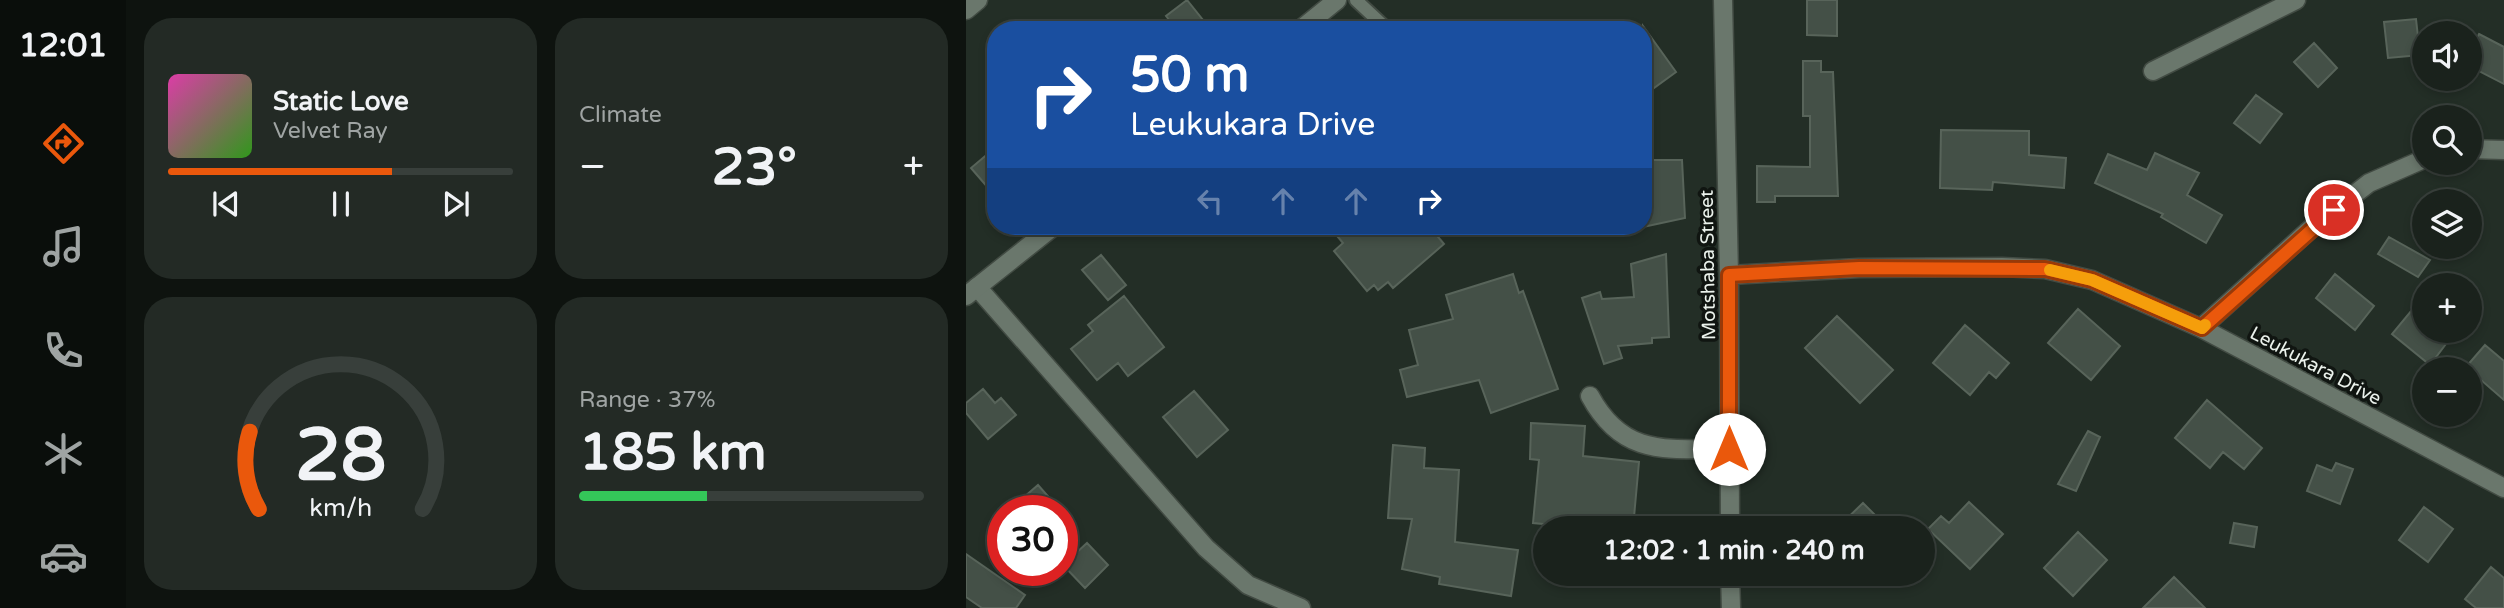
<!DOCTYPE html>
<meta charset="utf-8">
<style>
body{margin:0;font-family:"Varela Round",sans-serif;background:#232a25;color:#f1f3f6;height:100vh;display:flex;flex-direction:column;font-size:26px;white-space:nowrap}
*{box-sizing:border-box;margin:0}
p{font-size:23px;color:#9fa4a3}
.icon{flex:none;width:38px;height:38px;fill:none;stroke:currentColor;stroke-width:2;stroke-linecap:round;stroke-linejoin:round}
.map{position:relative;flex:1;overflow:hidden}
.drawer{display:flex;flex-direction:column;gap:18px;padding:18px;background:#0e130f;width:840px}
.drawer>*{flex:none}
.hud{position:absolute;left:21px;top:21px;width:665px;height:214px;border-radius:28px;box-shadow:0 4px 10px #0003,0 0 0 2px #383f3b;background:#1a4fa0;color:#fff;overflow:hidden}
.buttons{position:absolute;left:1446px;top:21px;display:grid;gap:14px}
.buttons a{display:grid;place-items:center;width:70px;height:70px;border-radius:50%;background:#1a221c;box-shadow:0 4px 10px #0003,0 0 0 2px #383f3b;font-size:35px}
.speed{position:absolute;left:21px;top:495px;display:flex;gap:14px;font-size:35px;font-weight:700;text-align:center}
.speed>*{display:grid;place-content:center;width:91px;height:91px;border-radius:50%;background:#1a221c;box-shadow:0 4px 10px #0003,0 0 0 2px #383f3b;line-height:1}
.speed .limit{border:10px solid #d22;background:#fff;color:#111}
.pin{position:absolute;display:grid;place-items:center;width:60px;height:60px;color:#fff;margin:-30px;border:4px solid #fff;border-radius:50%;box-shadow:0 2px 7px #0007}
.me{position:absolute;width:77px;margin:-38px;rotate:0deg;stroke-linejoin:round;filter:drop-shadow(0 0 5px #0008)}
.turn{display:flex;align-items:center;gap:24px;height:147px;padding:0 28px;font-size:32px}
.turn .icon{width:91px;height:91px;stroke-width:2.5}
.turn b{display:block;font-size:49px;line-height:60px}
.lanes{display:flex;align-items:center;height:66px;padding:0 28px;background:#0003;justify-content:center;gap:35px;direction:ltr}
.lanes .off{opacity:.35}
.big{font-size:52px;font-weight:700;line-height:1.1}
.drawer .card{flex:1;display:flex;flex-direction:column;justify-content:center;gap:10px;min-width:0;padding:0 24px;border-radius:28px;background:#232a25}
.drawer .dial{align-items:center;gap:0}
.dial svg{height:182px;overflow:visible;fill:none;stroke:#383f3b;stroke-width:7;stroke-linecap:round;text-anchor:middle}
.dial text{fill:#f1f3f6;stroke:none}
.song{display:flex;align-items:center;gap:21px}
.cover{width:84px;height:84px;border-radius:10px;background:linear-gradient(135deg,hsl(320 70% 55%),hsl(110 70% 35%))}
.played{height:7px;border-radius:4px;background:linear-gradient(90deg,#ea580c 65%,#383f3b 65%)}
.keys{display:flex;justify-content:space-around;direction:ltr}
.heat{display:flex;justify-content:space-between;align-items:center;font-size:38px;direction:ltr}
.charge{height:10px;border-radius:5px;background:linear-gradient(90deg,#34c759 37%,#383f3b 0)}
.drawer .tiles{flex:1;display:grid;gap:18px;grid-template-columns:repeat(2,1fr)}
.trip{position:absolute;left:567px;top:516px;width:402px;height:70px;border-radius:35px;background:#1a221c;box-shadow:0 4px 10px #0003,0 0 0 2px #383f3b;font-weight:700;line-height:70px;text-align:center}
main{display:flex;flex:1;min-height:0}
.menu{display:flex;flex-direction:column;width:126px;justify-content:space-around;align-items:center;background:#0a0e0b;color:#9fa4a3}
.menu .icon{width:49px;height:49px}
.menu .current{color:#ea580c}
.menu b{font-size:32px;color:#f1f3f6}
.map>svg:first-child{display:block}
.building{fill:#445047;stroke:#58645a;stroke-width:2}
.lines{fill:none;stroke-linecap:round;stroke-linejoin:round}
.lane-casing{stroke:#424b43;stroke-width:16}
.street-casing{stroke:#424b43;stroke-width:21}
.secondary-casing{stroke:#424b43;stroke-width:21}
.lane{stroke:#6a776c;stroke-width:12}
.street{stroke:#6a776c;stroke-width:18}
.secondary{stroke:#6a776c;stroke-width:18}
.route-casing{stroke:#983908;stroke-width:18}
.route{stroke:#ea580c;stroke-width:12}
.slow{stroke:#f59e0b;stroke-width:12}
.labels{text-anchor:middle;stroke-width:7;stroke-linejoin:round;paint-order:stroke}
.street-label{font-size:19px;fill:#ebf2ec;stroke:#101511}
</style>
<main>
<nav class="menu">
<b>12:01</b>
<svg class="icon current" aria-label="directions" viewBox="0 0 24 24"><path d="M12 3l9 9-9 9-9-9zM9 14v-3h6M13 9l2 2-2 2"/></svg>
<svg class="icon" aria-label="music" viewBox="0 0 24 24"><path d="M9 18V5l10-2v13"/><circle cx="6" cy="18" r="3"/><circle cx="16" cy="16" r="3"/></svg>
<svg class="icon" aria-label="phone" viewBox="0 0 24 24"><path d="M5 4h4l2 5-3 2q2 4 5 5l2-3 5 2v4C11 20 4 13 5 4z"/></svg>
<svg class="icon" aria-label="climate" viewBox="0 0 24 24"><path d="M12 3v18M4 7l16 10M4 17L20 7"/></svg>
<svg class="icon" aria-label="car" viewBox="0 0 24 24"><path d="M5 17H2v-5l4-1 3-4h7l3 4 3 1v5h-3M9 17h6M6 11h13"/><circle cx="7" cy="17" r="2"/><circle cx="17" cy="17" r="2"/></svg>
</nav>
<section class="drawer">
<div class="tiles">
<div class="card">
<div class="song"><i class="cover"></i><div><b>Static Love</b><p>Velvet Ray</p></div></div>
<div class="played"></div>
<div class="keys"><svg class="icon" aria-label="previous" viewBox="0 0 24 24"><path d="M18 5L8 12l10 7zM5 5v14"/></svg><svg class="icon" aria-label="pause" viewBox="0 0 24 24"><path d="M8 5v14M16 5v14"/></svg><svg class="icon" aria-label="next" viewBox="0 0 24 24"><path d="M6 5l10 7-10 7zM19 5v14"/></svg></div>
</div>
<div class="card"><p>Climate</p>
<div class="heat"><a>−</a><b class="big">23°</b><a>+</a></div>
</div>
<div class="card dial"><svg viewBox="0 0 100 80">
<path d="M14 69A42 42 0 1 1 86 69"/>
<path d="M14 69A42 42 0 0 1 10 35" stroke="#ea580c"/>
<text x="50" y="56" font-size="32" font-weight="700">28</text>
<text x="50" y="72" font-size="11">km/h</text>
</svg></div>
<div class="card"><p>Range · 37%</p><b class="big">185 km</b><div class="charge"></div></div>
</div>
</section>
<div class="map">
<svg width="1538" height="608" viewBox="0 0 1538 608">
<rect width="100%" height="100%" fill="#232e26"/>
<path class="building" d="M221 0 245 30H211L200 16Z
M841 0H871V36L841 35Z
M1450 19 1454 55 1422 58 1418 22Z
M677 26 710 72 677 96Z
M1513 34 1538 47V84L1503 66V53Z
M1348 43 1371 68 1352 87 1328 62Z
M837 61H855V72H867L872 196H809V202H791V166L844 167V116H837Z
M1290 95 1316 114 1294 143 1268 123Z
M975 130 1063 131V155L1100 158 1098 188 1027 182 1026 190 974 188Z
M30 147V197L5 168Z
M1189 153 1233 173 1221 195 1256 215 1240 243 1195 217 1197 214 1129 183 1142 154 1181 170Z
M677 160H716L719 218 677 227Z
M385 226H463L478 244 427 288 422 282 412 290 408 285 401 291 368 251 377 243 372 237Z
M1423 237 1464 260 1452 277 1412 254Z
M700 254 703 337 686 338V343L652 346 656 358 638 364 616 298 634 292 636 299 668 297 665 264Z
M135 255 160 285 142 300 116 270Z
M547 274 553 293 557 291 592 389 525 413 513 380 441 397 434 370 452 365 443 330 487 319 480 295Z
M1369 274 1408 306 1389 330 1350 298Z
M158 296 198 347 162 376 152 363 131 380 105 349 127 331 122 325Z
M1112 309 1154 346 1125 380 1082 343Z
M1446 310 1458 320V331H1472L1483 340 1464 365 1426 334Z
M871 316 927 370 894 403 839 348Z
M999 325 1043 363 1030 378 1023 372 1004 395 967 363Z
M1519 345 1538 361V400L1500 367Z
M17 389 29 403 35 398 50 415 22 439 0 413V403Z
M228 391 262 430 231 457 197 417Z
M1241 400 1296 448 1278 469 1257 452 1244 468 1209 438Z
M565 423 619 426 617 456 673 462 667 528H621L567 523 573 460 564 459Z
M1122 431 1134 437 1110 491 1092 484Z
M427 445 459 448 458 468 493 470 489 542 552 550 545 596 473 584 474 577 436 569 446 519 422 518Z
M1370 463 1387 469 1374 504 1341 491 1351 465 1366 471Z
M72 485 95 511H42Z
M1003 502 1037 534 1004 569 962 529 975 516 983 523Z
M897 503 922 528H871Z
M1458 507 1487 529 1462 562 1433 540Z
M1268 523 1291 527 1288 547 1264 543Z
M1112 532 1141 560 1107 596 1078 568Z
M121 543 142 565 119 588 97 565Z
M0 554 59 595 50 608H16L0 597Z
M1525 567 1538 578V608H1510L1499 599Z
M1208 577 1239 608H1177Z"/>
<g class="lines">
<defs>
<path id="lane" d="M390 0 422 30"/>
<path id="street" d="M757 0 763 275 764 528
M0 10 12 0
M1187 71 1330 0
M1503 149 1538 150
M763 275 893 268 1036 267 1079 269 1126 280 1235 328 1538 488
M11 287 240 548 282 585 335 608
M1235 328 1350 224 1403 183 1458 159
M624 396C657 457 700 449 763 449
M764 574 765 608"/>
<path id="secondary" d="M334 30 371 0
M0 296 88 226"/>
</defs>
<use href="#lane" class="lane-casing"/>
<use href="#street" class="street-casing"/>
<use href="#secondary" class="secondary-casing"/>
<use href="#lane" class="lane"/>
<use href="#street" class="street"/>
<use href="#secondary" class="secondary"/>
</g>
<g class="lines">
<defs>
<path id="route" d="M763 449V275L893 268 1079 269 1126 280 1236 328 1368 210"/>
</defs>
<use href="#route" class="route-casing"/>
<use href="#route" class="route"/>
<path class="slow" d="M1084 270 1126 280 1236 328 1239 325"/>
</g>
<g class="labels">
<g class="street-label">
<text transform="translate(741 265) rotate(-91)" y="7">Motshaba Street</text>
<text transform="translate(1350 365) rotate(28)" y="7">Leukukara Drive</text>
</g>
</g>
</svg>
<div class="buttons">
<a><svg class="icon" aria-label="sound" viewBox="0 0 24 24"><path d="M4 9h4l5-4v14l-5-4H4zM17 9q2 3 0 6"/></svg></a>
<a><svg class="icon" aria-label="search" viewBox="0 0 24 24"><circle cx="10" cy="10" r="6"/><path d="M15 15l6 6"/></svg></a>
<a><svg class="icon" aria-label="layers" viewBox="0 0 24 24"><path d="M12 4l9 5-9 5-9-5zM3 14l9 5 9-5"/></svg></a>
<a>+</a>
<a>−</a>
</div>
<div class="speed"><div class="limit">30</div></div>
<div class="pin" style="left:1368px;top:210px;background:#d93025"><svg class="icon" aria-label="arrive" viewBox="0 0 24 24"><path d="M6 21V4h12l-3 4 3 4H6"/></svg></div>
<svg class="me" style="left:763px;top:449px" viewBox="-20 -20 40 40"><circle r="19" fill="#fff"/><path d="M0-13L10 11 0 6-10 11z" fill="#ea580c"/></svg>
<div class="trip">12:02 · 1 min · 240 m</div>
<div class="hud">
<div class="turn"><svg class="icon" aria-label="right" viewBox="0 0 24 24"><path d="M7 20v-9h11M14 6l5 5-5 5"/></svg><div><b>50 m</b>Leukukara Drive</div></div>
<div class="lanes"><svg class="icon off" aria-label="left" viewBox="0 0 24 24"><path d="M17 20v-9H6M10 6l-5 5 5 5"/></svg><svg class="icon off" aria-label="ahead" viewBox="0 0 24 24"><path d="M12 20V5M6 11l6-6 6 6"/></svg><svg class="icon off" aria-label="ahead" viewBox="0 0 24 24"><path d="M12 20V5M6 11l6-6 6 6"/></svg><svg class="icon" aria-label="right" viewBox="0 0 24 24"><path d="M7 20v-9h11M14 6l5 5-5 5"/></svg></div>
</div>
</div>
</main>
